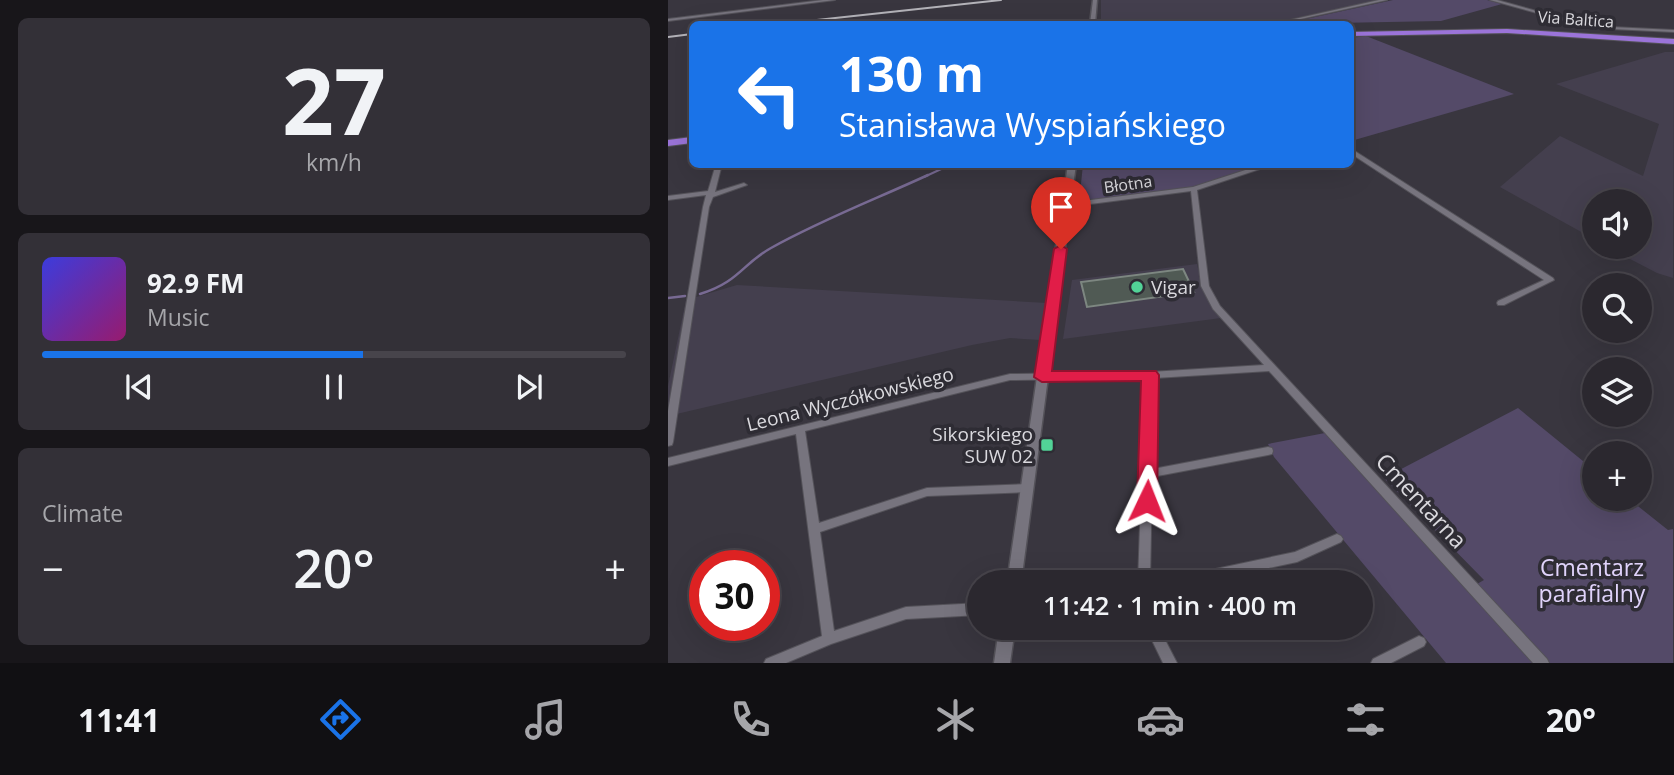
<!DOCTYPE html>
<meta charset="utf-8">
<style>
body{margin:0;font-family:"Open Sans",sans-serif;background:#333037;color:#f1f3f6;height:100vh;display:flex;flex-direction:column;font-size:26px;white-space:nowrap}
*{box-sizing:border-box;margin:0}
p{font-size:23px;color:#a6a6aa}
.icon{flex:none;width:38px;height:38px;fill:none;stroke:currentColor;stroke-width:2;stroke-linecap:round;stroke-linejoin:round}
.map{position:relative;flex:1;overflow:hidden}
.drawer{display:flex;flex-direction:column;gap:18px;padding:18px;background:#18161a;width:668px}
.drawer>*{flex:none}
.hud{position:absolute;left:21px;top:21px;width:665px;height:147px;border-radius:10px;box-shadow:0 7px 28px #0002,0 0 0 2px #47444b;background:#1a73e8;color:#fff;overflow:hidden}
.fabs{position:absolute;left:914px;top:189px;display:grid;gap:14px}
.fabs a{display:grid;place-items:center;width:70px;height:70px;border-radius:50%;background:#2b282f;box-shadow:0 7px 28px #0002,0 0 0 2px #47444b;font-size:35px}
.speed{position:absolute;left:21px;top:550px;display:flex;gap:14px;font-size:35px;font-weight:700;text-align:center}
.speed>*{display:grid;place-content:center;width:91px;height:91px;border-radius:50%;background:#2b282f;box-shadow:0 7px 28px #0002,0 0 0 2px #47444b;line-height:1}
.speed .limit{border:10px solid #d22;background:#fff;color:#111}
.pin{position:absolute;display:grid;place-items:center;width:60px;height:60px;color:#fff;margin:-72px -30px;border-radius:50% 50% 50% 0;rotate:-45deg;box-shadow:0 0 7px #0007}
.pin .icon{rotate:45deg}
.me{position:absolute;width:77px;margin:-38px;rotate:2deg;stroke-linejoin:round;filter:drop-shadow(0 0 5px #0008)}
.turn{display:flex;align-items:center;gap:24px;height:147px;padding:0 35px;font-size:32px}
.turn .icon{width:91px;height:91px;stroke-width:2.5}
.turn b{display:block;font-size:49px;line-height:60px}
.big{font-size:52px;font-weight:600;line-height:1.1}
.drawer .widget{flex:1;display:flex;flex-direction:column;justify-content:center;gap:10px;min-width:0;padding:0 24px;border-radius:10px;background:#333037}
.drawer .dial{align-items:center;gap:0}
.dial b{font-size:91px;line-height:1}
.song{display:flex;align-items:center;gap:21px}
.cover{width:84px;height:84px;border-radius:10px;background:linear-gradient(135deg,hsl(240 70% 55%),hsl(320 70% 35%))}
.played{height:7px;border-radius:4px;background:linear-gradient(90deg,#1a73e8 55%,#47444b 55%)}
.keys{display:flex;justify-content:space-around;direction:ltr}
.heat{display:flex;justify-content:space-between;align-items:center;font-size:38px;direction:ltr}
.trip{position:absolute;left:299px;top:570px;width:406px;height:70px;border-radius:35px;background:#2b282f;box-shadow:0 7px 28px #0002,0 0 0 2px #47444b;font-weight:600;line-height:70px;text-align:center}
.tabs{display:flex;height:112px;justify-content:space-around;align-items:center;background:#111013;color:#a6a6aa}
.tabs .icon{width:49px;height:49px}
.tabs .selected{color:#1a73e8}
.tabs b{font-size:32px;color:#f1f3f6}
main{display:flex;flex:1;min-height:0}
.map>svg:first-child{display:block}
.built{fill:#443f4e}
.green{fill:#544a68}
.lines{fill:none;stroke-linecap:round;stroke-linejoin:round}
.stream-far1{stroke:#786a93;stroke-width:2}
.stream{stroke:#786a93;stroke-width:2.5}
.building{fill:#505a54;stroke:#7d8781;stroke-width:2}
.minor-casing{stroke:#545259;stroke-width:2}
.tertiary-casing{stroke:#545259;stroke-width:3}
.motorway-casing{stroke:#545259;stroke-width:2}
.minor{fill:#77747e;fill-rule:evenodd}
.tertiary{fill:#77747e;fill-rule:evenodd}
.motorway{fill:#9b74d9;fill-rule:evenodd}
.rail{stroke:#b4b3b9;stroke-width:2}
.route{fill:#e11d48;stroke:#92132f;stroke-width:2}
.poi-dot{fill:#52d397;stroke:#2e2c34;stroke-width:2.5}
.labels{text-anchor:middle;stroke-width:7;stroke-linejoin:round;paint-order:stroke}
.far-street-label{font-size:16px;fill:#dad9de;stroke:#2e2c34}
.poi-label{font-size:19px;fill:#dad9de;stroke:#2e2c34;text-anchor:start}
.street-label{font-size:19px;fill:#dad9de;stroke:#2e2c34}
.near-street-label{font-size:23px;fill:#dad9de;stroke:#2e2c34}
.near-park-label{font-size:23px;fill:#e0d3fb;stroke:#2e2c34}
</style>
<main>
<section class="drawer">
<div class="widget dial"><b>27</b><p>km/h</p></div>
<div class="widget">
<div class="song"><i class="cover"></i><div><b>92.9 FM</b><p>Music</p></div></div>
<div class="played"></div>
<div class="keys"><svg class="icon" aria-label="previous" viewBox="0 0 24 24"><path d="M18 5L8 12l10 7zM5 5v14"/></svg><svg class="icon" aria-label="pause" viewBox="0 0 24 24"><path d="M8 5v14M16 5v14"/></svg><svg class="icon" aria-label="next" viewBox="0 0 24 24"><path d="M6 5l10 7-10 7zM19 5v14"/></svg></div>
</div>
<div class="widget"><p>Climate</p>
<div class="heat"><a>−</a><b class="big">20°</b><a>+</a></div>
</div>
</section>
<div class="map">
<svg width="1006" height="663" viewBox="0 0 1006 663">
<rect width="100%" height="100%" fill="#39363f"/>
<path class="built" d="M433 0H711L598 24H433Z
M997 52H1006L1005 278 989 273 939 247H971V201H926V239L832 187 892 136 975 176 991 124 888 84Z
M529 264 536 293 553 318 395 339 404 280Z
M69 285 379 303 372 340 342 338 304 345 0 416V386L18 300Z"/>
<path class="green" d="M725 0H819L834 4 773 21 615 24Z
M698 36 846 94 683 141V38Z
M415 165H599L524 188 411 202Z
M850 408 926 470V499H961L1000 530 1005 529V663H881L809 584 816 580 716 478Z
M657 433 867 663H778L606 457 600 444Z"/>
<g class="lines">
<path class="stream-far1" d="M256 177 284 164"/>
<path class="stream" d="M32 294C71 282 74 264 103 248 153 220 208 199 260 175
M0 298 17 296"/>
</g>
<path class="building" d="M515 269 526 292 419 307 413 282Z"/>
<g class="lines">
<defs>
<path id="minor" d="M155 0H167L0 21V19Z
M711 0H719L610 24H604Z
M822 0H829L923 26 1006 30V32L923 28Z
M200 23H212L214 24H198Z
M682 148 885 278 886 280 836 305H830L829 303 830 301 876 280 682 153Z
M48 164H54L47 192 76 183 79 185 45 197 41 207 5 442 4 445 0 446V411L35 207 38 195 0 200V196L40 191Z
M596 164H607L529 190 541 286 552 306 879 659 881 663H865L601 371 487 378 485 469 600 447 604 448 605 451 604 454 600 455 484 477 482 583H470L477 378 342 380 137 431 151 523 259 488 360 484 364 485 365 488 364 491 360 492 259 496 152 532 166 631 238 607 312 603V615L238 619 163 644 118 663H96L98 659 154 636 128 434 0 466V458L342 374 482 372 596 365 545 309 533 286 523 191 399 207 396 205 399 203 525 187Z
M669 534 673 536 675 539 673 542 629 562 531 583H499L501 579 505 578 627 552Z
M478 628H491L509 663H495Z
M751 636 756 638 758 642 756 646 723 663H703L705 659Z"/>
<path id="tertiary" d="M425 0H429L427 24H422Z
M400 164H408L353 583H339Z
M331 628H347L342 663H326Z"/>
<path id="motorway" d="M839 29 1006 39V44L839 33 682 36V32Z
M24 137V143L0 146V140Z"/>
</defs>
<use href="#minor" class="minor-casing"/>
<use href="#tertiary" class="tertiary-casing"/>
<use href="#motorway" class="motorway-casing"/>
<use href="#minor" class="minor"/>
<use href="#tertiary" class="tertiary"/>
<use href="#motorway" class="motorway"/>
<path class="rail" d="M112 24 333 0
M0 37 24 34"/>
</g>
<path class="route" d="M393 245 399 249 384 371H488L491 375 489 501 486 507H472L469 501 473 381 374 382 366 377 386 249Z"/>
<g class="poi-dot">
<circle cx="469" cy="287" r="7"/>
<rect x="372" y="438" width="14" height="14" rx="3.5"/>
</g>
<g class="labels">
<g class="far-street-label">
<text transform="translate(908 19) rotate(4)" y="6">Via Baltica</text>
<text transform="translate(460 184) rotate(-8)" y="6">Błotna</text>
</g>
<g class="poi-label">
<text x="483" y="294">Vigar</text>
<text x="365" y="441" text-anchor="end">Sikorskiego<tspan x="365" dy="22">SUW 02</tspan></text>
</g>
<g class="street-label">
<text transform="translate(182 399) rotate(-14)" y="7">Leona Wyczółkowskiego</text>
</g>
<g class="near-street-label">
<text transform="translate(753 501) rotate(47)" y="8">Cmentarna</text>
</g>
<g class="near-park-label">
<text x="924" y="576">Cmentarz<tspan x="924" dy="26">parafialny</tspan></text>
</g>
</g>
</svg>
<div class="fabs">
<a><svg class="icon" aria-label="sound" viewBox="0 0 24 24"><path d="M4 9h4l5-4v14l-5-4H4zM17 9q2 3 0 6"/></svg></a>
<a><svg class="icon" aria-label="search" viewBox="0 0 24 24"><circle cx="10" cy="10" r="6"/><path d="M15 15l6 6"/></svg></a>
<a><svg class="icon" aria-label="layers" viewBox="0 0 24 24"><path d="M12 4l9 5-9 5-9-5zM3 14l9 5 9-5"/></svg></a>
<a>+</a>
</div>
<div class="speed"><div class="limit">30</div></div>
<div class="pin" style="left:393px;top:249px;background:#d93025"><svg class="icon" aria-label="arrive" viewBox="0 0 24 24"><path d="M6 21V4h12l-3 4 3 4H6"/></svg></div>
<svg class="me" style="left:479px;top:501px" viewBox="-20 -20 40 40"><path d="M0-17L14 15 0 8-14 15z" fill="#e11d48" stroke="#fff" stroke-width="4"/></svg>
<div class="trip">11:42 · 1 min · 400 m</div>
<div class="hud">
<div class="turn"><svg class="icon" aria-label="left" viewBox="0 0 24 24"><path d="M17 20v-9H6M10 6l-5 5 5 5"/></svg><div><b>130 m</b>Stanisława Wyspiańskiego</div></div>
</div>
</div>
</main>
<nav class="tabs">
<b>11:41</b>
<svg class="icon selected" aria-label="directions" viewBox="0 0 24 24"><path d="M12 3l9 9-9 9-9-9zM9 14v-3h6M13 9l2 2-2 2"/></svg>
<svg class="icon" aria-label="music" viewBox="0 0 24 24"><path d="M9 18V5l10-2v13"/><circle cx="6" cy="18" r="3"/><circle cx="16" cy="16" r="3"/></svg>
<svg class="icon" aria-label="phone" viewBox="0 0 24 24"><path d="M5 4h4l2 5-3 2q2 4 5 5l2-3 5 2v4C11 20 4 13 5 4z"/></svg>
<svg class="icon" aria-label="climate" viewBox="0 0 24 24"><path d="M12 3v18M4 7l16 10M4 17L20 7"/></svg>
<svg class="icon" aria-label="car" viewBox="0 0 24 24"><path d="M5 17H2v-5l4-1 3-4h7l3 4 3 1v5h-3M9 17h6M6 11h13"/><circle cx="7" cy="17" r="2"/><circle cx="17" cy="17" r="2"/></svg>
<svg class="icon" aria-label="filters" viewBox="0 0 24 24"><path d="M4 7h16M4 17h16"/><circle cx="9" cy="7" r="2"/><circle cx="15" cy="17" r="2"/></svg>
<b>20°</b>
</nav>
